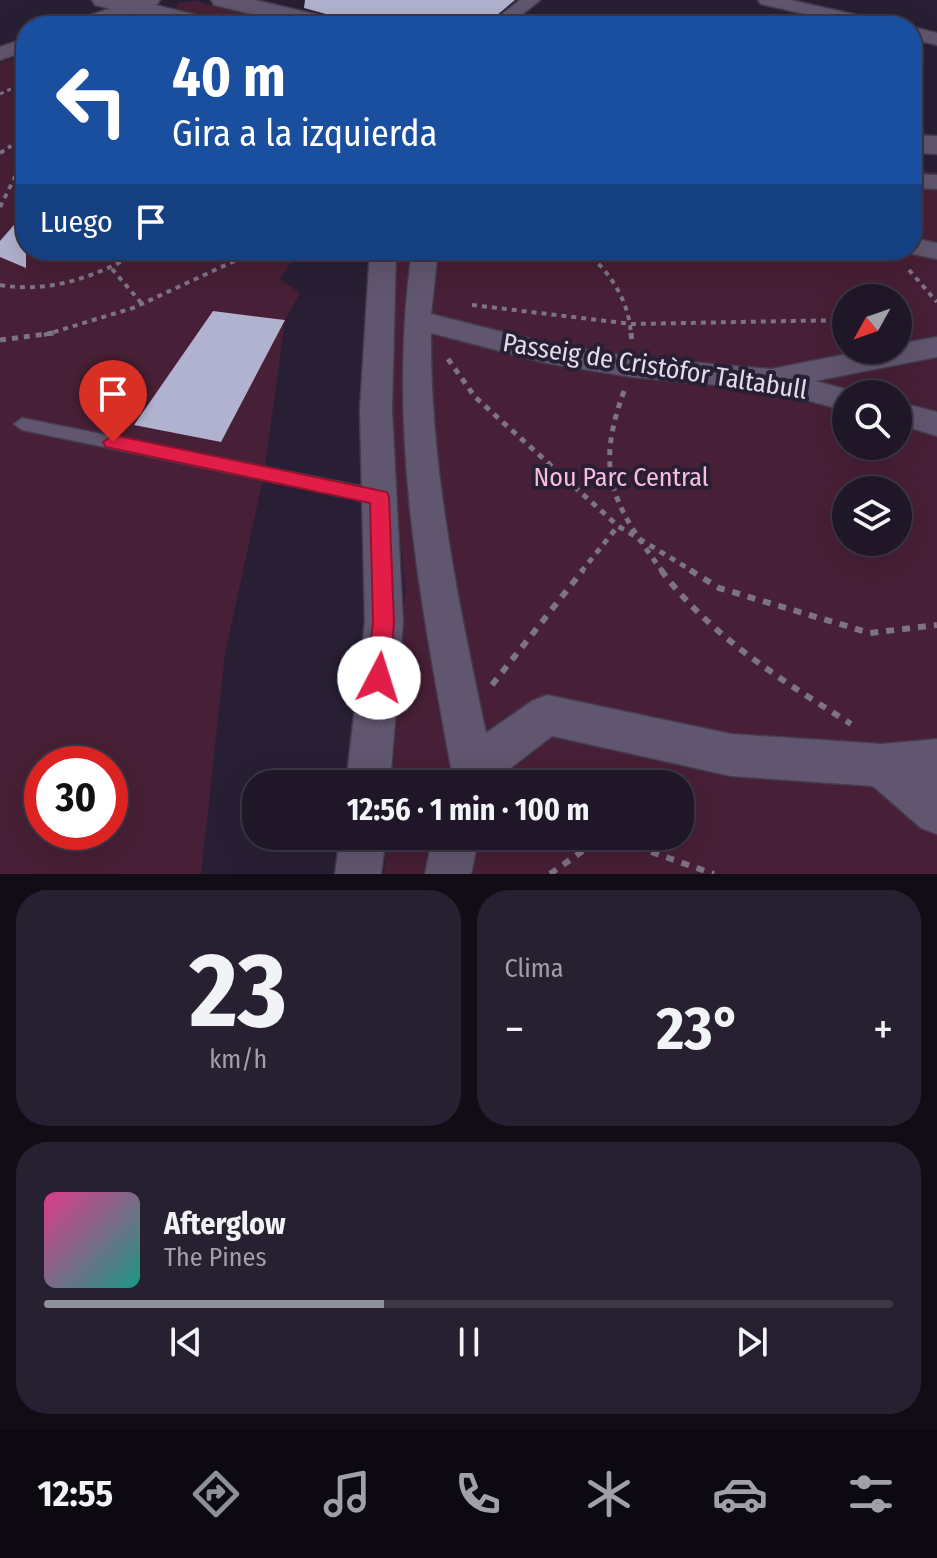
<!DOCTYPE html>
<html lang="es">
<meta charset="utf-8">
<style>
body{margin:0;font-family:"Fira Sans Condensed",sans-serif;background:#272030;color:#f1f3f6;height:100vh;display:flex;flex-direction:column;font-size:30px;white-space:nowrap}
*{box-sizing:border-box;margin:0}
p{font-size:26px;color:#a19fa8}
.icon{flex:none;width:44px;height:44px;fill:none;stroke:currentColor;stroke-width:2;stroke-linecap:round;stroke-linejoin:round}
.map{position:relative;height:874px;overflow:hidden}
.side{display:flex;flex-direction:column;gap:16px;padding:16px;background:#110d16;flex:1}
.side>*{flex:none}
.guide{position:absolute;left:16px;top:16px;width:906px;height:244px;border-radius:32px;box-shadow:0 8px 32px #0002,0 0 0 2px #3c3645;background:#1a4fa0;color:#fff;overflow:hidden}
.needle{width:52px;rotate:230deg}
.buttons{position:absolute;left:832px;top:284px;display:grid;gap:16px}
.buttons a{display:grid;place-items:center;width:80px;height:80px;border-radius:50%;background:#1f1728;box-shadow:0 8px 32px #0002,0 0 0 2px #3c3645;font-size:40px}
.speed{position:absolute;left:24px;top:746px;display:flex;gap:16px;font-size:40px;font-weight:700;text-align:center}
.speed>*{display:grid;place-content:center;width:104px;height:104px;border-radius:50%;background:#1f1728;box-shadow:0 8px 32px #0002,0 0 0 2px #3c3645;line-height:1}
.speed .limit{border:12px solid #d22;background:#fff;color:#111}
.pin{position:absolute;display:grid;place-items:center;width:68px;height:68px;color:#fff;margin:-82px -34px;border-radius:50% 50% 50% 0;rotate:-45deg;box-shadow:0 0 8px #0007}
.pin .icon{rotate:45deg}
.me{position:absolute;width:88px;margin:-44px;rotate:5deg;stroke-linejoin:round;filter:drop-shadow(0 0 6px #0008)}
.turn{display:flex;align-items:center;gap:28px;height:168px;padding:0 24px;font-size:36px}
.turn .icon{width:104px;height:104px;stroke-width:2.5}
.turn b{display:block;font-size:56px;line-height:68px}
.then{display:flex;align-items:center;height:76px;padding:0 24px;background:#0003;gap:16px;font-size:30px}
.big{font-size:60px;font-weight:700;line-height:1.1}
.side .widget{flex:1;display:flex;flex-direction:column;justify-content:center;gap:12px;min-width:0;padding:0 28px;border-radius:32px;background:#272030}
.side .dial{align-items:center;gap:0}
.dial b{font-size:104px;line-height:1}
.song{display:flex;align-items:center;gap:24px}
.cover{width:96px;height:96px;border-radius:12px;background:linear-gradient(135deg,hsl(330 70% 55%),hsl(170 70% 35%))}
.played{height:8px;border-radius:4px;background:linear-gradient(90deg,#8c9099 40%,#3c3645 40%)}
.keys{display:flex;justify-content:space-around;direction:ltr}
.heat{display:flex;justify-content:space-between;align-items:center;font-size:44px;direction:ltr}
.side .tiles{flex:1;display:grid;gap:16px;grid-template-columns:1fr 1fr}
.widget:last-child{grid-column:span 2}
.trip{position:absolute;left:242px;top:770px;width:452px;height:80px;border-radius:32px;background:#1f1728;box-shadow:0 8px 32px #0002,0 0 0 2px #3c3645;font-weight:700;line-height:80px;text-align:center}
.menu{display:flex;height:128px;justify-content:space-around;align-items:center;background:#0c0910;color:#a19fa8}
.menu .icon{width:56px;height:56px}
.menu .active{color:#8c9099}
.menu b{font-size:36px;color:#f1f3f6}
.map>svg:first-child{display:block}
.green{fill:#471f36;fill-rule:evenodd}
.building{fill:#b1b2d0}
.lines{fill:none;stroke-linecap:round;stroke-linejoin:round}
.lane-casing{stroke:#443b4d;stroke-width:3}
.street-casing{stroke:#443b4d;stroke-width:3}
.secondary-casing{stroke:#443b4d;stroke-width:3}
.path-far3{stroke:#7c7386;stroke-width:3;stroke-dasharray:4 4;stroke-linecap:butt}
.path-far2{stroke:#7c7386;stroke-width:4;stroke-dasharray:5 5;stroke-linecap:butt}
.path-far1{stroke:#7c7386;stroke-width:5;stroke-dasharray:6 6;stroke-linecap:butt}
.path{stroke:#7c7386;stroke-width:6;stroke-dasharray:8 8;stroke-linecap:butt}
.lane{fill:#61566f;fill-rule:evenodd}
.street{fill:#61566f;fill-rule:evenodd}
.secondary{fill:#61566f;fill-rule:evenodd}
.route{fill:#e11d48;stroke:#92132f;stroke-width:2}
.labels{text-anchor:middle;stroke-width:8;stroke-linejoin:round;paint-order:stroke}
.street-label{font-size:26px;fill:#e2dbea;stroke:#291f35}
.park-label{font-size:26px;fill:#fabddc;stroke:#291f35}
</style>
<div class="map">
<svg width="937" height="874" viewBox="0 0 937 874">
<rect width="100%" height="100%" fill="#291f35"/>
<path class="green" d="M195 1 264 18 254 24 175 10 179 3Z
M26 54V250H300L280 279 300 293 285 320 264 474 225 654 201 874H0V63ZM42 764H110V832H42Z
M912 171 937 172V874H384L387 836H680V784H392L405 591 393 459 390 357 395 250H912ZM846 298H898V350H846ZM846 394H898V446H846ZM846 490H898V542H846Z"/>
<path class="building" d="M305 0H515L484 26H370L304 8Z
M26 211V268L0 257V241Z
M213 311 285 320 221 442 134 425Z"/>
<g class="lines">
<defs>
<path id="lane" d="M22 418 380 490 386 492 388 497 386 502 380 504 22 430 14 424Z"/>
<path id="street" d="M134 0H160L157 4 95 26H69L71 22Z
M520 0H540L508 26H487Z
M758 0H790L888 22 890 26H857L761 4Z
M912 27 937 33V45L912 39Z
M26 38V51L0 60V47Z
M912 174 937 175V189L912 188Z
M912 238 937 243V259L903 252 912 250Z
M370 250H396L392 410 403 622 390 784H346L365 622 360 410Z
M412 250H438L431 314 546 343 632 357 771 369 867 350H898V344L937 337V357L815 381 857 392 846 394V411L770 390 632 377 546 363 431 333C430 468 458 601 486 733L532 701 547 695 731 734 882 744 937 739V834L921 828 873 786 731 776 552 736 490 784H446L451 768C419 592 387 429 412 250Z
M898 402 937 412V436L898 424Z
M340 836H386L381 874H335Z
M433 836H479L471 874H425Z"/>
<path id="secondary" d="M92 0H135L221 21 225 26H181L95 5Z
M211 0H255L344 21 348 26H303L214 5Z
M912 135 937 136V154L912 153Z"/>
</defs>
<use href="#lane" class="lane-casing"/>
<use href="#street" class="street-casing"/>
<use href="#secondary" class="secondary-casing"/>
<path class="path-far3" d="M0 94 26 82
M8 148 26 136"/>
<path class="path-far2" d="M0 153 11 146
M0 207 15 177 26 167
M584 250C610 272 629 300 631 335
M112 269 143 305
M909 270 937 302
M0 285C53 294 98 275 144 250
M472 305 632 324 846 320
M44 335 133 308 258 250"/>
<path class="path-far1" d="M631 333 632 342
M0 340 54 333
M448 359 475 397 618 526 694 572
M624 391C594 473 613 505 663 572
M581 572 618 526"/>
<path class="path" d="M661 570C710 636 783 681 851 724
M690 570 719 588 870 633 937 625
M492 685 583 570
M606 836 714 874
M550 874 604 836"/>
<use href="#lane" class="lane"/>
<use href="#street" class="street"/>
<use href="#secondary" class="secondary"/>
</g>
<path class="route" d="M113 435 387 492 389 497 394 622 390 678 387 686 379 689 371 686 367 678 373 622 370 503 106 447 103 442Z"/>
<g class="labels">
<g class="street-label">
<text transform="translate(655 366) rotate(9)" y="9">Passeig de Cristòfor Taltabull</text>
</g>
<g class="park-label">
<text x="621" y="486">Nou Parc Central</text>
</g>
</g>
</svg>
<div class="buttons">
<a><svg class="needle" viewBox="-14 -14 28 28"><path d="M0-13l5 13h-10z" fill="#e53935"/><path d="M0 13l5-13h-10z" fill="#a19fa8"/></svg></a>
<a><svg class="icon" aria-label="search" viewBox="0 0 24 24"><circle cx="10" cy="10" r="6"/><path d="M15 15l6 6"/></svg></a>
<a><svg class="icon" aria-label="layers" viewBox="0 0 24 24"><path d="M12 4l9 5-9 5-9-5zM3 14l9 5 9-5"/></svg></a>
</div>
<div class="speed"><div class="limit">30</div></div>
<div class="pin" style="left:113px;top:442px;background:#d93025"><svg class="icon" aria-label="arrive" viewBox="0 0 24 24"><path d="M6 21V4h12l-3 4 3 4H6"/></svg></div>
<svg class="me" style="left:379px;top:678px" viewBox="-20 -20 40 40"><circle r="19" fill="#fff"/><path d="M0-13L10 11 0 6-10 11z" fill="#e11d48"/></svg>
<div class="trip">12:56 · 1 min · 100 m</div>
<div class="guide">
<div class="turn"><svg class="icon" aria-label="left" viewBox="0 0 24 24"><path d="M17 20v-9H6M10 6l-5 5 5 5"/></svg><div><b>40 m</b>Gira a la izquierda</div></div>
<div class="then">Luego<svg class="icon" aria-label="arrive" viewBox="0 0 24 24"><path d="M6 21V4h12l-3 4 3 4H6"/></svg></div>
</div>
</div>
<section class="side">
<div class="tiles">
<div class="widget dial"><b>23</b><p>km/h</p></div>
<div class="widget"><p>Clima</p>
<div class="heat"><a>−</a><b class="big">23°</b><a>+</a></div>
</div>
<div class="widget">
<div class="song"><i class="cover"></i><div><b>Afterglow</b><p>The Pines</p></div></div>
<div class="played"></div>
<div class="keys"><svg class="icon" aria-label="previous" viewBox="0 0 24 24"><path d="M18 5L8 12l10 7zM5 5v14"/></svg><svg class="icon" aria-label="pause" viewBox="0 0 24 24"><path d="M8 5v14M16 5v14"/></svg><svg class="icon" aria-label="next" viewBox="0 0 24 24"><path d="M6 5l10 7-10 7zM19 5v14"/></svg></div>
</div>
</div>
</section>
<nav class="menu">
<b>12:55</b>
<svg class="icon active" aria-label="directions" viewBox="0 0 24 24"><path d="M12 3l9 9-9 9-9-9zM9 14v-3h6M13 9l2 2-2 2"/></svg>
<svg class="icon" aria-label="music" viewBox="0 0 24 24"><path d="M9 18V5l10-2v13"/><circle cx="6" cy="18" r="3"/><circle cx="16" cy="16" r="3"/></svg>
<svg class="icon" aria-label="phone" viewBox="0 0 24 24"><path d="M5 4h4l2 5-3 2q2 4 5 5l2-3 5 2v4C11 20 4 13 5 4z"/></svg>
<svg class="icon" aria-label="climate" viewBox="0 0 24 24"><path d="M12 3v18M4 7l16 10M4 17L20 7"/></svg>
<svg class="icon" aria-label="car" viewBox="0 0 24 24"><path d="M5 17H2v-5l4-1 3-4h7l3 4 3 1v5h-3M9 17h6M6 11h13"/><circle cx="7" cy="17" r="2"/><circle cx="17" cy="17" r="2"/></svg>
<svg class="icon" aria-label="filters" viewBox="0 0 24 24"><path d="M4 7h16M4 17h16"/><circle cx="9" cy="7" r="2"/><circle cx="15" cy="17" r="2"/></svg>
</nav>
